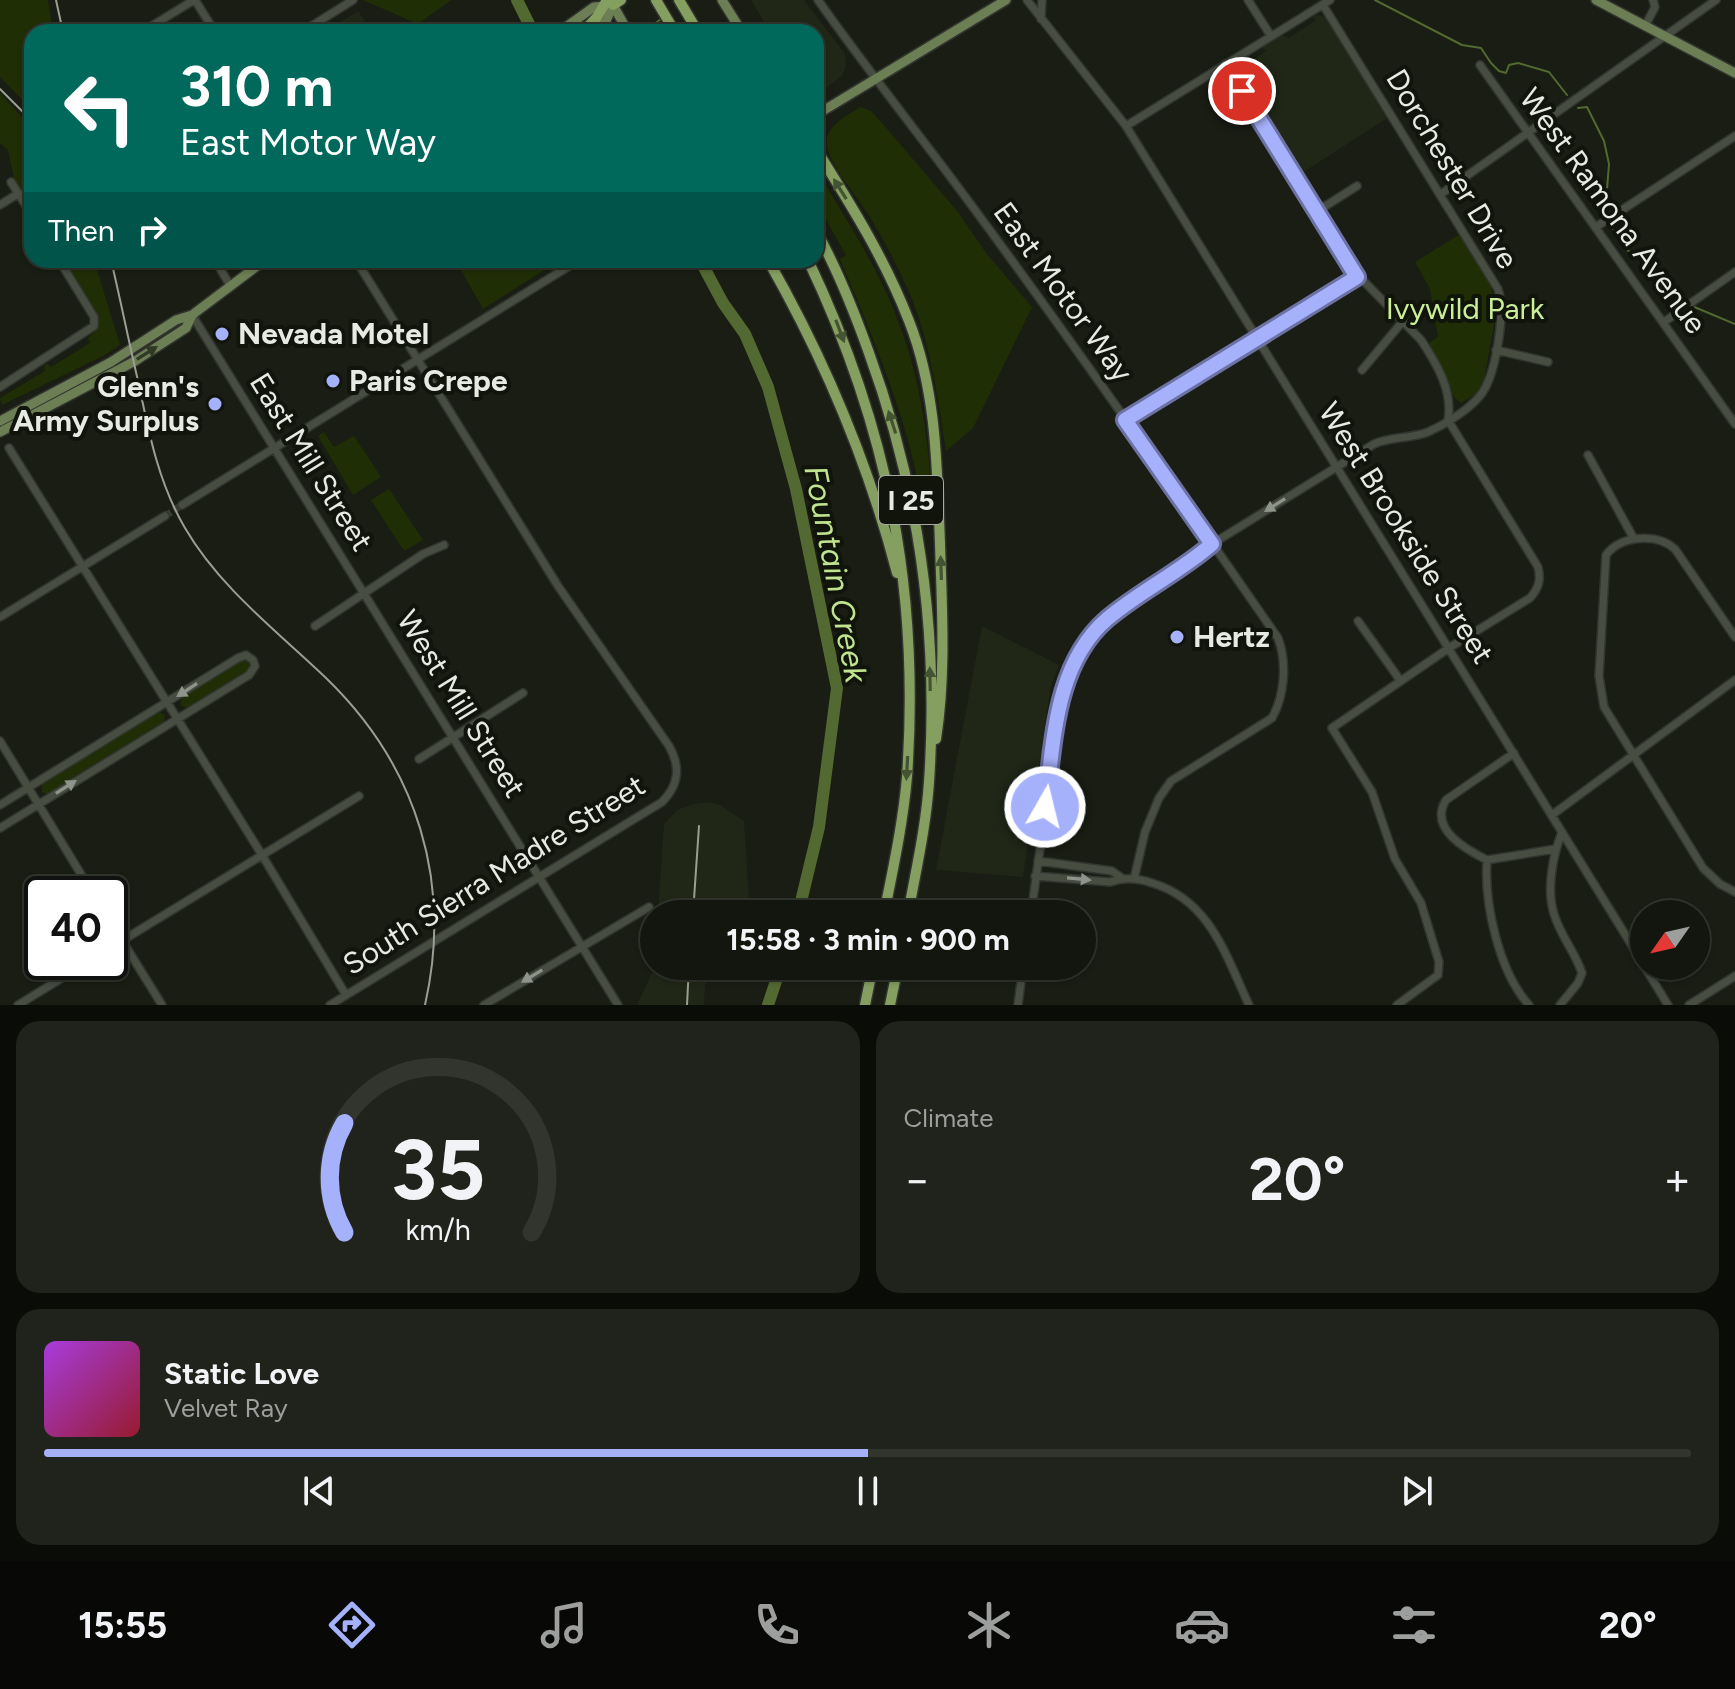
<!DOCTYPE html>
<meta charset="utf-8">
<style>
body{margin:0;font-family:Figtree,sans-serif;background:#20231c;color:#f1f3f6;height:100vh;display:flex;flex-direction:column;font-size:30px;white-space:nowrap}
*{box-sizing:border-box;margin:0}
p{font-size:26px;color:#9d9f9e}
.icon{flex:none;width:44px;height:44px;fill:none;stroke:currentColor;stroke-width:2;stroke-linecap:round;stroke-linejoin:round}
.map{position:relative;height:1005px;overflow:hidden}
.side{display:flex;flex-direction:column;gap:16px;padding:16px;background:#0a0c08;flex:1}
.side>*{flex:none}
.banner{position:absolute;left:24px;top:24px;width:800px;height:244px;border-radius:24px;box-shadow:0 2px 6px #0004,0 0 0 2px #32352e;background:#00695c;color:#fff;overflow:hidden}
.needle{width:52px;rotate:236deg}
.tools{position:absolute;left:1630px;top:900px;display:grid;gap:16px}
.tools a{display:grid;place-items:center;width:80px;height:80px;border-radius:50%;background:#13160e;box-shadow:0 2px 6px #0004,0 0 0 2px #32352e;font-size:40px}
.speed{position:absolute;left:24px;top:876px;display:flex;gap:16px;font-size:40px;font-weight:700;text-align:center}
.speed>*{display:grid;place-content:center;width:104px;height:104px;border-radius:50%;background:#13160e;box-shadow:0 2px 6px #0004,0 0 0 2px #32352e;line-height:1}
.speed .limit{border:4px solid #111;border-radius:12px;background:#fff;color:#111}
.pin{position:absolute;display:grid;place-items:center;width:68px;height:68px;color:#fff;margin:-34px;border:4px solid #fff;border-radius:50%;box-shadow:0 2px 8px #0007}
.me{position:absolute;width:88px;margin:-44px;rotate:8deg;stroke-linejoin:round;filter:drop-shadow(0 0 6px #0008)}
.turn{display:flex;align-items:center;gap:28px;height:168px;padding:0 24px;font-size:36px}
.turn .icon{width:104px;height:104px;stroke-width:2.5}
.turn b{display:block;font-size:56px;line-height:68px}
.then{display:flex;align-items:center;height:76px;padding:0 24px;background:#0003;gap:16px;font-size:30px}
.big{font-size:60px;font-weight:700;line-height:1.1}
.side .tile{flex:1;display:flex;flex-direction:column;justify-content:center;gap:12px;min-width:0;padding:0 28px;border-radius:24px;background:#20231c}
.side .dial{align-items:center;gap:0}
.dial svg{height:208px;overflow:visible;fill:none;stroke:#32352e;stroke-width:7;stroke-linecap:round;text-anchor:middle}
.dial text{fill:#f1f3f6;stroke:none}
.song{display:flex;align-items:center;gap:24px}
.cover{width:96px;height:96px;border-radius:12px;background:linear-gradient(135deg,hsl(280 70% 55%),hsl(350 70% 35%))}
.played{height:8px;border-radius:4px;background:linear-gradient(90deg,#a6b1fc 50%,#32352e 50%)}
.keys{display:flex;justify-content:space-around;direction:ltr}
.heat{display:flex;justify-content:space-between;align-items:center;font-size:44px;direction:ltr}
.side .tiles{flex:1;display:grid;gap:16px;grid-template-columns:1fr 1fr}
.tile:last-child{grid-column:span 2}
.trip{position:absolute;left:640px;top:900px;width:456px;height:80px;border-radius:40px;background:#13160e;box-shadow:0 2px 6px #0004,0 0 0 2px #32352e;font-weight:700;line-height:80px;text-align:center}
.menu{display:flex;height:128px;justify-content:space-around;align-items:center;background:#080906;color:#9d9f9e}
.menu .icon{width:56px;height:56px}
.menu .selected{color:#a6b1fc}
.menu b{font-size:36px;color:#f1f3f6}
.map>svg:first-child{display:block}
.built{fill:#202717}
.green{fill:#202e06}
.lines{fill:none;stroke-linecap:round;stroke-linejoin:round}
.stream{stroke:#526931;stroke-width:2}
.river{stroke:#526931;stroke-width:12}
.minor-tunnel{stroke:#383c32;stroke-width:7;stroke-dasharray:7 3.5;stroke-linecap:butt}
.minor-casing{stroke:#32352f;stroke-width:10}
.major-casing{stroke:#32352f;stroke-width:12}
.highway-casing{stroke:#32352f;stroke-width:13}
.minor{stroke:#474d41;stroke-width:7}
.major{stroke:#6c7e54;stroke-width:9}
.highway{stroke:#849f60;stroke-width:10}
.rail{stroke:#9a9e95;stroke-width:2}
.oneway{fill:#445331}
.oneway2{fill:#303924}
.oneway3{fill:#8f948a}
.route-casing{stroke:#6c73a4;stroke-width:20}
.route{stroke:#a6b1fc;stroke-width:14}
.poi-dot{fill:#a6b1fc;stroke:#10140a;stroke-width:3}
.labels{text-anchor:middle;stroke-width:8;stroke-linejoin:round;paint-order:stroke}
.shield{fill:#10140a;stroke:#a6aaa2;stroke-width:2}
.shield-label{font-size:28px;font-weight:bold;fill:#e7eae3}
.street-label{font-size:30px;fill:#e7eae3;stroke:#10140a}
.park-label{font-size:30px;fill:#caee99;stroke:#10140a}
.poi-label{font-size:30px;font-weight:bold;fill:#e7eae3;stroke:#10140a;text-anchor:start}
.water-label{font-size:32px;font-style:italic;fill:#c0e38f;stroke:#10140a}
</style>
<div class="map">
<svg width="1735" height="1005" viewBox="0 0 1735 1005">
<rect width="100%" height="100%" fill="#191d13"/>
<path class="built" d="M751 0H804L845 54 846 65 842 76 816 95V32H770Z
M358 11 373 32H324Z
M1316 15 1327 17 1389 117 1299 175 1234 71 1238 62 1244 65 1266 51 1261 47 1283 35 1289 38 1316 20 1312 16Z
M982 626 1059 665 1051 685 1023 877 936 870Z
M708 802 720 805 744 821 750 914H658L664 824 677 810 693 804Z
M655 966H720L705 985 704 1005H637Z"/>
<path class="green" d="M0 0H48L53 32H32V110L0 77Z
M363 0H451L418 24Z
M0 93 32 128V208L14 179 8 150 0 143Z
M861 107 871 111 883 124 958 212 986 253 1032 307 973 428 946 451C938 398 930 339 908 290 897 265 883 238 868 214 857 196 830 166 827 146 824 126 846 116 861 107Z
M816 169C846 220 880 270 900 326 922 385 930 450 932 512L924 518C914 433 873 337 840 259L846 255 816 202Z
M1462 233 1491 287 1497 308 1484 380 1476 394 1461 403 1454 397 1429 343 1438 337 1430 289 1415 262Z
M64 260H94L120 345 105 355 2 405 0 398 45 371 44 365 48 364 51 367 90 343 88 338 98 329 97 313Z
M465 260H560L483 309 458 265Z
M324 432 334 447 354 436 381 477 353 495 318 436Z
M389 489 423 540 404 551 371 500Z
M242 660 249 661V670L187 708 180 705 183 697Z
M159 712 165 715 164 722 47 794 42 792V784Z"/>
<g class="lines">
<path class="stream" d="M1375 0 1462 45 1481 48 1491 63 1499 71 1506 73 1509 65 1518 63 1549 72 1567 95
M643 32 661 19
M1578 108 1587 107 1604 141 1609 164 1605 214
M1610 225 1627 250 1638 256 1657 282 1687 302
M1692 306 1735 324"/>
<path class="river" d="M517 0 533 32
M700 260 723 303 745 334 768 387 796 489 837 688 819 827 798 914
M768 1005 781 966"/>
<path class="minor-tunnel" d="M165 516 182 505"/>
<defs>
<path id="minor" d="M195 0 215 32
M818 0C861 61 907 119 952 179 1064 329 1171 484 1278 638 1287 662 1285 695 1272 718L1171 781 1159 798 1145 832 1134 879
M1027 0 1126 126 1644 965
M1248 0 1271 36
M1041 19 1042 0
M1645 26 1655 7 1653 0
M142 32 194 0
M302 32 353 0
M1225 64 1350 267 1421 340C1437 364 1453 391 1448 420L1538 567C1541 580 1539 588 1530 598L1449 648 1332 728 1372 792 1395 859 1421 903 1439 962 1438 975 1397 1005
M1480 65 1735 424
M1126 126 1330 0
M11 182 32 215
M1441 194 1716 0
M0 205 19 193
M1316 212 1357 186
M1596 227 1735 136
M215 260 231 287
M192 315 618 1005
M1664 322 1735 272
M1496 350 1548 362
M1362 370 1403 321
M0 387 94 326V317L59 260
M1125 420 1357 277
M9 448 262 855 346 995
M1588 455 1634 539
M182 505 579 260
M0 617 165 516
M1358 621 1400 680
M315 626 423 554 444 545
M1735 637 1675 549C1657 533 1621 535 1606 555L1599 676 1604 707 1703 868 1720 884 1735 892
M0 741 93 894
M1514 753 1446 800C1428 829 1467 850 1487 860L1555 849
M419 759 523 693
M0 805 238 658 246 655 253 660 255 666 249 675 0 828
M1552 815 1735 680
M1487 860C1484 904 1499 972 1529 1005
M1038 861 1112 871 1122 878
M1035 876 1110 882C1124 877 1138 878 1152 883 1210 900 1226 956 1249 1005
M1031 914 1061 698 1072 666 1085 644 1105 620 1212 544 1374 444C1391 436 1410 439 1428 432 1444 425 1467 411 1479 397 1496 378 1506 313 1498 289L1323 5
M110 921 162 1005
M110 948 359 796
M1644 966 1668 1005
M18 1005 88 962
M330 1005 662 802C679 785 681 767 669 746L558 586 356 260
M484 1005 649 907
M1018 1005 1023 966
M1560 1005 1578 983 1582 973C1575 952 1560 935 1554 914 1546 889 1553 855 1562 832
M1689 1005 1735 976"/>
<path id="major" d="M722 0 742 32
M1596 0 1735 73
M613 5 628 32
M559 32 594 7 606 6
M591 32 606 21 613 5
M816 115 1006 0
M0 421 111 362 176 320 192 315 265 260
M0 432 135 361 186 328 192 315"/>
<path id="highway" d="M610 0 613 5 621 0
M656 0 675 32
M679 0 698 32
M583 32 597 17 607 0
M816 149C851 205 885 259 909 321 937 392 937 469 940 544 942 609 946 675 936 739
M816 231C838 270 854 311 869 353 919 490 939 636 929 782 926 827 916 870 908 914
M768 260C825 360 868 462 897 573
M808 260C888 428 920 590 907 777 903 823 893 869 884 914
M865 1005 873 966
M890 1005 898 966"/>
</defs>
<use href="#minor" class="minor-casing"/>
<use href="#major" class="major-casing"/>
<use href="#highway" class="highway-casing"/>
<use href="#minor" class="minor"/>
<use href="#major" class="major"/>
<use href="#highway" class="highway"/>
<path class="rail" d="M56 0 63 32
M0 89 32 121
M111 260C121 302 129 343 139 385 149 434 159 484 185 528 220 588 277 631 326 678 417 766 453 882 425 1005
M693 914 699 826
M687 1005 689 966"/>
</g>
<defs><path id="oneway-solid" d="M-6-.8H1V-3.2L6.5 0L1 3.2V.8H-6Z" transform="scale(2)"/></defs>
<g class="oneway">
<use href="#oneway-solid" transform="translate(840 189) rotate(-122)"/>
<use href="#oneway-solid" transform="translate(840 331) rotate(69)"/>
<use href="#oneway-solid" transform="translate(892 422) rotate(-108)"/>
<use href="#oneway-solid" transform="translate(941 568) rotate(-92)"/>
<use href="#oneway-solid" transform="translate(930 679) rotate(-91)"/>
<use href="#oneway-solid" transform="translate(907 768) rotate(93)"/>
</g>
<use class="oneway2" href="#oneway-solid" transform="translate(147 353) rotate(-32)"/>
<g class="oneway3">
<use href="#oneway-solid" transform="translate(1275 505) rotate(148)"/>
<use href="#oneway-solid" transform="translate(187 690) rotate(147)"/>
<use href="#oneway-solid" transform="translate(66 787) rotate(-32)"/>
<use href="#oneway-solid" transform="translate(1079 879) rotate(5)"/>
<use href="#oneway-solid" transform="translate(532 976) rotate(149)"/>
</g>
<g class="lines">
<defs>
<path id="route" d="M1045 807C1054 743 1054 665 1107 619 1140 591 1180 572 1212 544L1125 420 1357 277 1242 91"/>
</defs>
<use href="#route" class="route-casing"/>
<use href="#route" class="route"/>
</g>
<g class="poi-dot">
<circle cx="222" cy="334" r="8"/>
<circle cx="333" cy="381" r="8"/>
<circle cx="215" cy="404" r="8"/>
<circle cx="1177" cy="637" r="8"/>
</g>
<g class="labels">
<rect class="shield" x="879" y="476" width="64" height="48" rx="6"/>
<g class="shield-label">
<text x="911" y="510">I 25</text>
</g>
<g class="street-label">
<text transform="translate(1452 169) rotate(59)" y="10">Dorchester Drive</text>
<text transform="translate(1613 211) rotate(54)" y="10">West Ramona Avenue</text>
<text transform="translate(1063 292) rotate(54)" y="10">East Motor Way</text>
<text transform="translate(311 462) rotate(58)" y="10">East Mill Street</text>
<text transform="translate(1406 533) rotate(58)" y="10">West Brookside Street</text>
<text transform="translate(461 704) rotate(58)" y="10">West Mill Street</text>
<text transform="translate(494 875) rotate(-32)" y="10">South Sierra Madre Street</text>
</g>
<g class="park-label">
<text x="1465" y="319">Ivywild Park</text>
</g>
<g class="poi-label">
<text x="238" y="344">Nevada Motel</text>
<text x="349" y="391">Paris Crepe</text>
<text x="199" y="397" text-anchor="end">Glenn's<tspan x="199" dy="34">Army Surplus</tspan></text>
<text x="1193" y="647">Hertz</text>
</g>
<g class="water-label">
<text transform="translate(836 574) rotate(79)" y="11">Fountain Creek</text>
</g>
</g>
</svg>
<div class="tools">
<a><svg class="needle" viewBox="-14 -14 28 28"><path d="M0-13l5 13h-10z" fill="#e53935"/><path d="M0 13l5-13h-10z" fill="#9d9f9e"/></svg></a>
</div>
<div class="speed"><div class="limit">40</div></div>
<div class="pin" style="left:1242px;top:91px;background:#d93025"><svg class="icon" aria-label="arrive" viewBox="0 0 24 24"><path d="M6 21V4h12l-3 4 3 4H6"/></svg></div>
<svg class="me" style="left:1045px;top:807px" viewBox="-20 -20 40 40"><circle r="17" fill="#a6b1fc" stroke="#fff" stroke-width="3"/><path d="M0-11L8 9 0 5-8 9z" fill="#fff"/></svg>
<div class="trip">15:58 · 3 min · 900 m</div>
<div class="banner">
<div class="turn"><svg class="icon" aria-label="left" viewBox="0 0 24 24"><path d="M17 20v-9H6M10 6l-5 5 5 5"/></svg><div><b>310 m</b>East Motor Way</div></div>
<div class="then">Then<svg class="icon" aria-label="right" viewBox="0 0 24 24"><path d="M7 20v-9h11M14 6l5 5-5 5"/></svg></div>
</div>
</div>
<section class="side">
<div class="tiles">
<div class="tile dial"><svg viewBox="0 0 100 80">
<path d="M14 69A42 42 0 1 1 86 69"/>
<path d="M14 69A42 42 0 0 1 14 27" stroke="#a6b1fc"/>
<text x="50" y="56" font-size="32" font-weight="700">35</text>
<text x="50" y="72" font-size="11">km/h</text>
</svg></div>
<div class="tile"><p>Climate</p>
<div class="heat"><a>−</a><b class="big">20°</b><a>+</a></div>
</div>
<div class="tile">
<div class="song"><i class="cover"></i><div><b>Static Love</b><p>Velvet Ray</p></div></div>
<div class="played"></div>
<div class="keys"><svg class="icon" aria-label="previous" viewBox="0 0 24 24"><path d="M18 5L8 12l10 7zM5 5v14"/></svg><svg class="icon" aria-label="pause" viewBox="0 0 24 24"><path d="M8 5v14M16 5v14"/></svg><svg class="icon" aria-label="next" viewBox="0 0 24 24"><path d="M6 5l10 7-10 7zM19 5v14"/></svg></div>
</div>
</div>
</section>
<nav class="menu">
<b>15:55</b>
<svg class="icon selected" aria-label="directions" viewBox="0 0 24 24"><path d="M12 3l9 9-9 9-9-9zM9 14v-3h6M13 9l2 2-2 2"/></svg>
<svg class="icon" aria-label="music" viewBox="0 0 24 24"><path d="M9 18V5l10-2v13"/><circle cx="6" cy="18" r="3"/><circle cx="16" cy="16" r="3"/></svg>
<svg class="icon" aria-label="phone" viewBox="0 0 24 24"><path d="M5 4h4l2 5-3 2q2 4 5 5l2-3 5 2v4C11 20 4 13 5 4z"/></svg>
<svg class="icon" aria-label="climate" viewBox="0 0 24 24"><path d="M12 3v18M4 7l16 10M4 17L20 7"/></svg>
<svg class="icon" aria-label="car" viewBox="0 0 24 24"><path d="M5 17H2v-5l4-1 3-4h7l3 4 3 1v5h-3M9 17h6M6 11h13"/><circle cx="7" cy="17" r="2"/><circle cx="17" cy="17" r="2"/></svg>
<svg class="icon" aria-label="filters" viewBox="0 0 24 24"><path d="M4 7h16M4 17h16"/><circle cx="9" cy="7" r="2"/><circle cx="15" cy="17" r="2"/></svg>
<b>20°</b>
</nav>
